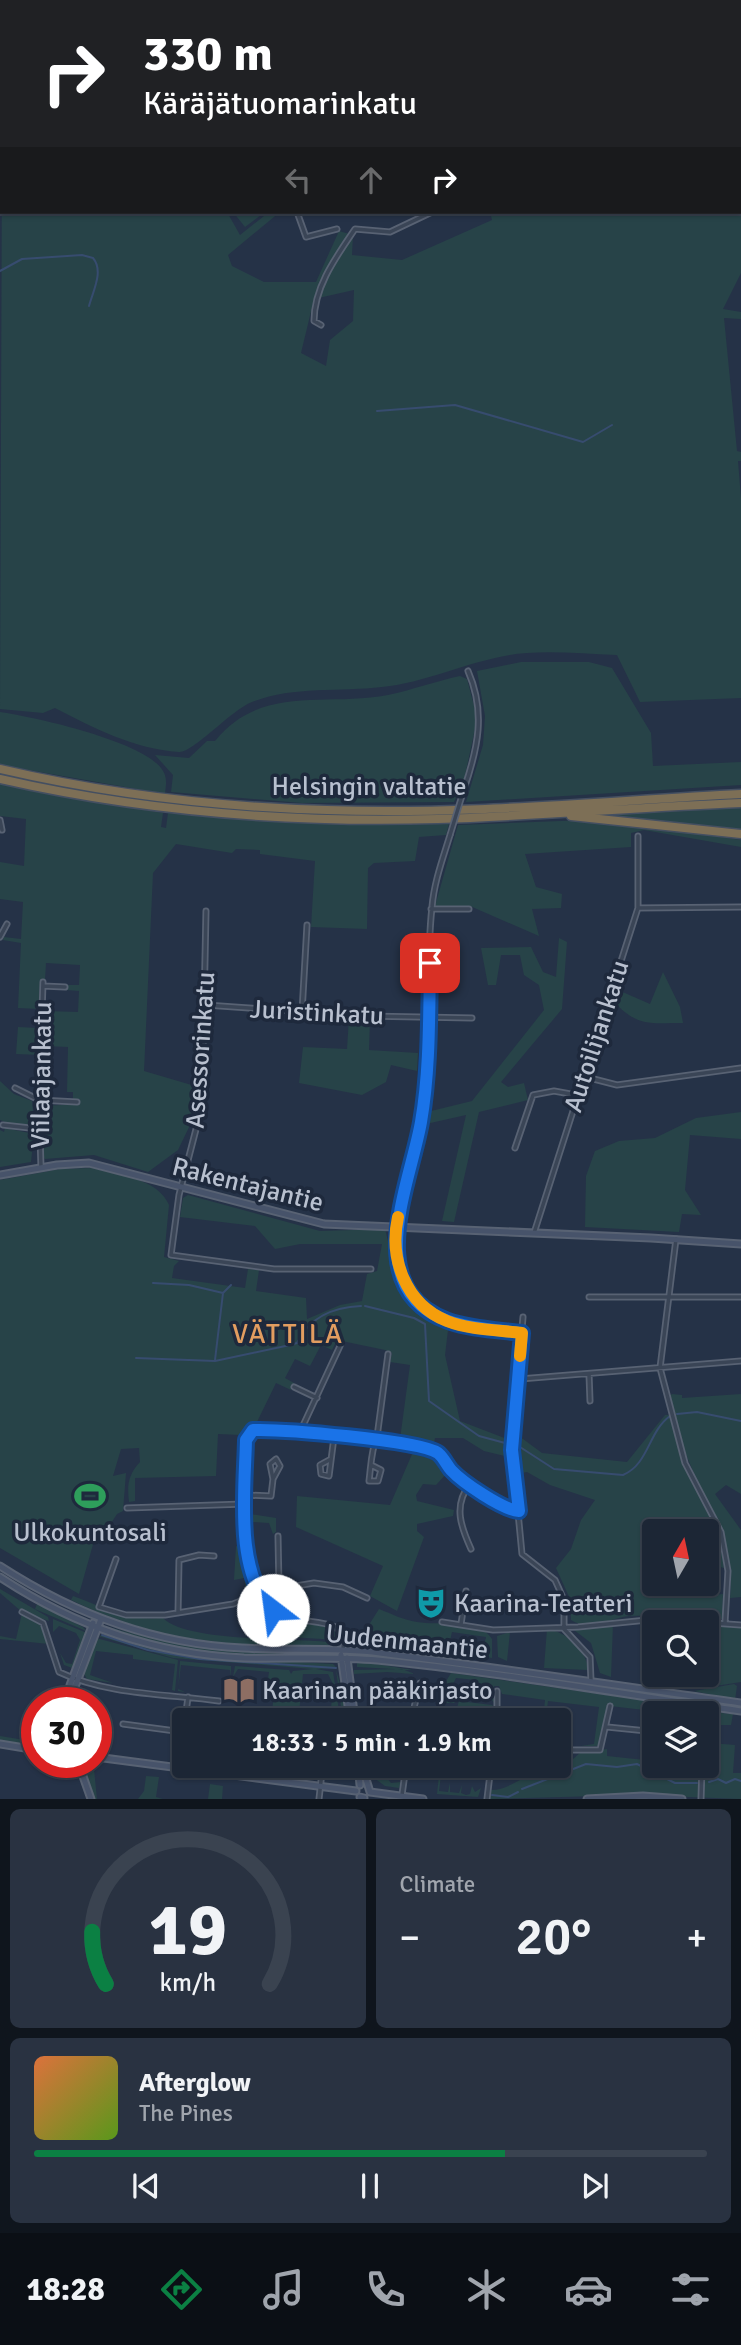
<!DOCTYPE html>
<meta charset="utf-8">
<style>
body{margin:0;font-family:Signika,sans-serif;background:#293241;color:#f1f3f6;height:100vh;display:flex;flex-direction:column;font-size:26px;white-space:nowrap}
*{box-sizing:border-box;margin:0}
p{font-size:23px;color:#a0a5ad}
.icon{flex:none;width:38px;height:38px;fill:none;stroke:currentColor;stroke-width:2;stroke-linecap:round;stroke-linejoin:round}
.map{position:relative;height:1799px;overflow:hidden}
.details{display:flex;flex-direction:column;gap:10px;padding:10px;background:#0f151d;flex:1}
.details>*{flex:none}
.hud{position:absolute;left:0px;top:0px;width:742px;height:214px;box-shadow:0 2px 5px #0004,0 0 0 2px #3a4350;background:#202124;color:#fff;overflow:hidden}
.needle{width:46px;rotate:9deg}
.buttons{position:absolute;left:642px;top:1519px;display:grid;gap:14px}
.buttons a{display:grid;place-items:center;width:77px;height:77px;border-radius:7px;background:#1c2635;box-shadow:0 2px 5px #0004,0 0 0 2px #3a4350;font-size:35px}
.speed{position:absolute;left:21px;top:1687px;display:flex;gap:14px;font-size:35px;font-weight:700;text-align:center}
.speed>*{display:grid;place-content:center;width:91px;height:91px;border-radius:50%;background:#1c2635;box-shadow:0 2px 5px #0004,0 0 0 2px #3a4350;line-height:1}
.speed .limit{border:10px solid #d22;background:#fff;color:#111}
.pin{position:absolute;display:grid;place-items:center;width:60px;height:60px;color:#fff;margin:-30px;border-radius:14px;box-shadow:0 4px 10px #0006}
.me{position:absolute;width:77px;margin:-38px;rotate:330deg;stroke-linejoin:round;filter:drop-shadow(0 0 5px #0008)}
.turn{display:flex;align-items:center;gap:24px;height:147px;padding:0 28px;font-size:32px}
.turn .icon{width:91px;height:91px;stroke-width:2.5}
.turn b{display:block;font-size:49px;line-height:60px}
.lanes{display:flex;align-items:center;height:66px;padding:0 28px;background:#0003;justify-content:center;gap:35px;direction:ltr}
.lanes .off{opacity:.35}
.big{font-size:52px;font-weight:600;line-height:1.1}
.details .tile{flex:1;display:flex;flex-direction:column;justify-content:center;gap:10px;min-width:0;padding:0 24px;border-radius:10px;background:#293241}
.details .dial{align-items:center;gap:0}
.dial svg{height:182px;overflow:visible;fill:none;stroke:#3a4350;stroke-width:7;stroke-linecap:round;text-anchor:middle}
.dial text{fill:#f1f3f6;stroke:none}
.song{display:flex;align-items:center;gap:21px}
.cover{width:84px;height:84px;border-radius:10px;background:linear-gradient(135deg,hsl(20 70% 55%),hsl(90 70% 35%))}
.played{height:7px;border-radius:4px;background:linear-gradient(90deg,#0b8043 70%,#3a4350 70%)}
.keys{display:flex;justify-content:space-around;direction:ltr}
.heat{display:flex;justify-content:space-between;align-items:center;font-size:38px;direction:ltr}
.details .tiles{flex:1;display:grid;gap:10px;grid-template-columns:1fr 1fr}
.tile:last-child{grid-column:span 2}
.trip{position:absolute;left:172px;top:1708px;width:399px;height:70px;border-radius:7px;background:#1c2635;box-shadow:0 2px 5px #0004,0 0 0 2px #3a4350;font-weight:600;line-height:70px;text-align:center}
.tab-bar{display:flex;height:112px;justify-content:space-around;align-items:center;background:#0b0f15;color:#a0a5ad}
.tab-bar .icon{width:49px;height:49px}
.tab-bar .current{color:#0b8043}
.tab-bar b{font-size:32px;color:#f1f3f6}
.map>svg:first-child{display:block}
.green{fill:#274348;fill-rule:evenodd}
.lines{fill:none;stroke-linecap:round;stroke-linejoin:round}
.stream{stroke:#374c6f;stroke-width:2}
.street-casing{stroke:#586273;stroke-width:7}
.secondary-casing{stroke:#586273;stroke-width:9}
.highway-casing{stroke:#444f61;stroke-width:11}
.street{stroke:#3a4556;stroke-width:3.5}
.secondary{stroke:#47536a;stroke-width:5}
.highway{stroke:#7d6f56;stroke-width:8}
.street-bridge-casing{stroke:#586273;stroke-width:7;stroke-linecap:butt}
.street-bridge{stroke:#3a4556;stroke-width:3.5}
.route-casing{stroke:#114b97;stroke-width:18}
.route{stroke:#1a73e8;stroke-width:12}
.slow{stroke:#f59e0b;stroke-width:12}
.labels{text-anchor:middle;stroke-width:7;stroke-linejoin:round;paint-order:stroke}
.street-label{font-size:26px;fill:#b8c0cf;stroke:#1e293c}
.poi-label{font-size:26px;fill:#b8c0cf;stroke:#1e293c;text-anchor:start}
.neighbourhood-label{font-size:28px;letter-spacing:2px;fill:#e29d60;stroke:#1e293c}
</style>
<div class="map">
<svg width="741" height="1799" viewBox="0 0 741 1799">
<rect width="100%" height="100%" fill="#253247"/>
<path class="green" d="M593 0H702L703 2H587Z
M2 146V212H227L240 235 269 212H280L228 255 232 266 264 282H316L339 231 353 235 352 255 402 260 492 220 490 212H740L741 172V273L723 309 741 312V319L724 318 737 451 741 452V461H738L741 498V698L640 702 617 655C587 654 556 651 527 653 478 656 431 682 382 687 339 692 292 686 252 702 231 710 193 753 179 752 134 749 94 728 55 708L43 713 0 709ZM354 290 353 321 330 340 326 366 301 353 314 299Z
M233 212H265L245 227Z
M521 662H589L612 668 651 733 653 766 741 762V785L466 802 483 745 485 716 477 671Z
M460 676 467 679 476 713 475 729 464 780 454 802 302 803 171 792 173 775 155 755 189 758 207 741H215C261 684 324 707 388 695 412 690 436 681 460 676Z
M0 712C35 717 141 741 161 768 168 777 166 784 165 794L0 765Z
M0 784 163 813 161 827 166 828 168 813 349 825 449 824 446 835 419 837 415 861 374 863 368 868 367 929 311 927 315 861 260 854V850L236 849 232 853 176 844 153 873 144 1071 195 1086 191 1123 178 1150 148 1172 94 1155 45 1159 41 1155V1106L80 1104V1099H73V1092H67L68 1047 46 1046 45 1011 78 1012 79 991 66 990 67 985H79L80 965 46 963 45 980 40 981 39 1009 18 1008 21 943 3 940 4 937 21 939 23 902 0 899V862L24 866 26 819 0 816Z
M741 806V831L589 815Z
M587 820 722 837 741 840V847L644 830 631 833V847L525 854 536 887 562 894 561 908 532 909 539 936 470 906H435L458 825Z
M559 938 567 942 562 1009 501 1082 508 1087 524 1083 528 1100 479 1112 454 1222 442 1221 466 1115 426 1124 427 1112 472 1101 544 1010 539 985 524 975 520 955H501L496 985H488L481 948 531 947 543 972 556 977Z
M663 972 680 1007 683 1023C649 1023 638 1027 614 1002L618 990 650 1004Z
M349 1018 370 1019 369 1050 418 1053 417 1071 391 1065 386 1082 362 1095 299 1083 303 1047 347 1049Z
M18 1027 38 1028 40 1055 16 1054Z
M0 1081 14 1094 32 1101 34 1122 31 1126 13 1125 0 1120Z
M741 1112V1139L690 1135 685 1190 701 1215 682 1214 679 1232 585 1227 586 1176 595 1151 619 1141 655 1138 696 1118Z
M5 1128 34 1134 31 1162 0 1167V1130L4 1132Z
M92 1168C117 1175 158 1178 169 1205L164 1257 179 1261 174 1266 172 1278 245 1288 248 1269 259 1270 256 1291 306 1298 307 1319 340 1305 362 1301 367 1274 377 1271 382 1244H300L275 1249 255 1226 180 1217 183 1198 188 1195 320 1231 385 1229C401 1290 390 1294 448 1330L445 1355 460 1421 507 1439 509 1457 484 1451 463 1438H435L433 1448 400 1439 410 1365 390 1362 392 1353 385 1350 337 1340 332 1350 321 1345 310 1366 295 1359 285 1378 294 1383 291 1390 276 1383 256 1424 241 1435 218 1434 216 1476 135 1478V1501L129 1502C127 1485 128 1475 140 1462L139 1448 121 1449 113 1476 126 1473 123 1511 117 1514 104 1534H96L79 1594 0 1548V1180L60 1169Z
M672 1394 682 1395V1398L741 1394V1494L726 1485 715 1494 741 1530V1597L730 1598C735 1542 710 1513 690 1464 681 1443 674 1419 668 1397Z
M665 1415H669L683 1464 718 1530 724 1568 710 1564 707 1531H654V1584H688L691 1596 723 1594 722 1619C692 1618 659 1614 629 1616 610 1618 589 1632 571 1620L570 1599 556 1568 571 1549 581 1520 595 1500 550 1485 527 1472 522 1473 517 1453 519 1436 542 1453 627 1462Z
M413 1452 434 1460 448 1472 436 1485 423 1484 416 1495 417 1501 454 1510 453 1516 417 1524V1531L424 1537 397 1611 370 1596 383 1566 296 1527 297 1496 390 1505Z
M250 1514 276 1518V1532L273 1534 269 1523 252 1522 249 1524Z
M236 1546 240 1547 255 1591 247 1595 244 1578 234 1580Z
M0 1589 48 1617 49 1621 22 1612 0 1593Z
M289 1589 295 1609 277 1606 267 1592Z
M73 1596C106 1608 125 1621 163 1618 187 1643 297 1637 336 1643L328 1646C228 1646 162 1644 71 1600Z
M258 1598 277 1615 332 1628 338 1634V1640L258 1635Z
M37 1604 83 1627 86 1631 35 1609Z
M379 1609C392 1614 403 1620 417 1622 438 1626 479 1617 492 1639V1658L360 1639ZM452 1632 486 1637V1638L482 1648 450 1641Z
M22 1613 38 1620 49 1644 0 1639V1636L16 1639Z
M53 1619 87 1633 75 1669 64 1665 60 1653 66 1663 72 1664 80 1640 76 1633 59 1626 53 1632Z
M707 1623 741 1628V1682L703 1688 672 1684 673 1675H707Z
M613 1624 611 1677 600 1673 591 1643 574 1630Z
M102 1625C164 1644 224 1650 288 1652V1654C223 1660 161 1645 100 1626Z
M547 1629C566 1632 587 1649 588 1670L544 1668Z
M510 1632 507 1661 498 1657 497 1636Z
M107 1635 193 1656 333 1664 337 1668 316 1669 333 1672 340 1717 330 1720 332 1697 328 1696 331 1695 333 1684 328 1674H303L299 1713 272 1710 275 1688 267 1686 269 1672 238 1669 233 1677 235 1666 289 1670 291 1674 293 1671 313 1669 173 1658 98 1636Z
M96 1638 178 1660 175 1691 172 1690 175 1664 133 1659V1655L96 1651 90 1675 113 1683 87 1679 83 1672Z
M180 1661 231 1666V1677L230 1670 181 1665 178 1689 185 1692 178 1691Z
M365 1662 412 1670 357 1667V1663Z
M402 1669 415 1674 387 1672 354 1674V1670Z
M336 1670 349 1714H342Z
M451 1673 685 1706 707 1711 715 1725 707 1735V1713H670L610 1706 600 1746H581L594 1744 599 1707 548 1701 546 1717 549 1720H543L545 1700 502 1694 499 1686H494L495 1704 488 1695 485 1699 483 1697 476 1680 456 1678 452 1686H448L447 1696 455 1703H444L445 1683Z
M734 1684 737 1686 735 1700 694 1691Z
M459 1701 492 1705 496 1708V1715L470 1709 467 1711V1707L460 1706 459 1712 456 1711Z
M710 1712 733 1714 731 1725H718Z
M0 1736 37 1742V1747L0 1740Z
M710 1743 735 1745 733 1773H741V1799L635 1795 489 1799 490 1790C510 1792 533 1766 558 1766L563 1757 560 1753 573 1759 581 1752 607 1749V1756L654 1761V1766H684L708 1772Z
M372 1766H378L391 1783 401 1782 399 1788 385 1786 374 1778Z
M440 1766H447L442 1767 439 1791 448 1792 450 1783V1792L459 1793 462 1785 461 1793 466 1795 470 1794 472 1786 475 1792 481 1788 478 1797 437 1794Z
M91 1767 94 1769 97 1799H93L82 1768Z
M146 1776 159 1777 156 1797 163 1799H138L144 1791Z
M210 1784 223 1786 222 1799H208Z"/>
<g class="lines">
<path class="stream" d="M0 271 22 259 82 255 93 258C104 271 93 291 89 306
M377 411 455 405 583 442 612 425
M153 1283 189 1285 223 1293
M365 1306 414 1318 425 1324 429 1401 479 1436 505 1443
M136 1358 215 1361 290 1345 297 1343C309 1318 333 1307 361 1306
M215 1360 223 1293 231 1285
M677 1414 697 1412 741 1421
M520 1447 554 1469 623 1475C649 1464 648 1432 670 1416
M102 1635 148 1650 200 1659 336 1668
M709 1782 718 1779 726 1783 735 1779 741 1781
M522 1789 586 1764 617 1767 637 1764 675 1783H697
M492 1795 508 1797 518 1792"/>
<defs>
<path id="street" d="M0 0 4 2
M206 0 207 2
M411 0 412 2
M454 0 455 2
M0 18 2 13
M0 42 2 43
M741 76V83
M297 212 306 237 337 229
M321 325 314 321C314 287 336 257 355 229L390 232 432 212
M464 789C478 748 486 712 468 671
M0 820 2 830
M450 835C443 858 434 882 432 907 424 979 434 1052 421 1124 412 1174 379 1235 406 1284 429 1327 479 1327 522 1333
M638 908 741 907
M431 909H469
M206 911 202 1106 179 1195 171 1255 274 1269H371
M0 937 7 924
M43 986 65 987
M206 1005 366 1016 472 1018
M302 1012 307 925
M582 1076 617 1085 741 1068
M15 1088 39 1100 77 1102
M3 1125 39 1129
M515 1148 533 1095 554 1091 576 1095
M41 1167 39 1106 43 982
M534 1233 638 908V836
M676 1239 660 1368 685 1463 721 1532 728 1571 725 1622
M589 1297H741
M523 1317 512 1450 522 1554 555 1580 564 1600V1629L590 1657 591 1681
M589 1374 590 1401
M520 1379 741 1361
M294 1387 317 1398
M300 1432 340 1346
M331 1459 320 1465 321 1474 329 1476 334 1437
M371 1465 381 1470 378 1481H369C371 1466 371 1450 377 1437L388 1354
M470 1484C452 1506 462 1529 471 1549
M244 1495 271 1496 273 1479 280 1466 276 1459 270 1464 273 1479
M127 1508 244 1504
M278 1536 279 1588
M116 1559 99 1607 126 1615H165L233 1604 266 1591 314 1583 343 1587 367 1598
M22 1612 43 1623 59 1672C107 1695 167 1694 219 1701
M178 1613 179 1560 199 1555 214 1556
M442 1622 493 1630 578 1627 657 1619 741 1625
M461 1624 466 1591
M343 1649 344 1639 336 1627C317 1619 291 1623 274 1611 235 1583 245 1482 246 1440L250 1432C268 1425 420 1442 437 1453 445 1458 447 1467 454 1473 470 1486 498 1509 519 1511
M185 1720 188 1697
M287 1720 269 1719 266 1715 270 1713 312 1720
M411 1720 420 1683
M497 1720V1691
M123 1724 183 1732
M607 1727 647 1731
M558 1750H600L610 1706
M318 1766 322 1772 319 1799
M178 1768 184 1727
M402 1795 406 1766
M487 1799 491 1766
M701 1799 702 1766"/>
<path id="secondary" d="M368 0 369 2
M73 2 74 0
M0 1175 57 1165 89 1163 324 1224 651 1238 741 1244
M0 1566C74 1614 154 1644 242 1648 288 1651 334 1647 380 1653 500 1668 621 1686 741 1703
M0 1577C73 1625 156 1654 244 1658 289 1659 333 1656 377 1660 499 1672 620 1694 741 1711
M341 1655 350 1720
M347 1658 355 1720
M67 1703 70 1685 93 1623
M72 1703 75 1687 101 1619
M0 1744 37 1750
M96 1757 356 1791
M78 1762 91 1799
M358 1766 360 1785
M362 1766 370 1792
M370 1792 423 1799
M360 1797 364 1798
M587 1799 643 1796 682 1799"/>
<path id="highway" d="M0 769C107 794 217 807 327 810 465 815 603 801 741 794
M0 779C144 812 291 823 438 819 539 816 640 807 741 803
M571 816 741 834"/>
</defs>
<use href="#street" class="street-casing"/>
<use href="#secondary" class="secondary-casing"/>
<use href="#highway" class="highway-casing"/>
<use href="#street" class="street"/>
<use href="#secondary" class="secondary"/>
<use href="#highway" class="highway"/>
<defs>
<path id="street-bridge" d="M450 835 464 789"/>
</defs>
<use href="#street-bridge" class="street-bridge-casing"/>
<use href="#street-bridge" class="street-bridge"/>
</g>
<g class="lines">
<defs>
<path id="route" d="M273 1610C234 1573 245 1489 246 1440L253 1430C281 1429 418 1440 438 1453 444 1458 446 1464 451 1470 462 1482 503 1510 519 1511L512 1450 522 1333C498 1330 471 1329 448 1321 360 1289 410 1185 421 1122 430 1070 429 1015 430 963"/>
</defs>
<use href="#route" class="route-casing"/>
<use href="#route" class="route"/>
<path class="slow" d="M398 1217C389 1258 405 1304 447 1321 470 1330 498 1330 522 1333L520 1356"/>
</g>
<defs>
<symbol id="stadium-bare" viewBox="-9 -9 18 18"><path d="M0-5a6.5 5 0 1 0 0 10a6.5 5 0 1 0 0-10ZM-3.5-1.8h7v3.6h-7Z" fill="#2e9e5b" stroke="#1e293c" stroke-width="2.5" paint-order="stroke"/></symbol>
<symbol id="theatre-bare" viewBox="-9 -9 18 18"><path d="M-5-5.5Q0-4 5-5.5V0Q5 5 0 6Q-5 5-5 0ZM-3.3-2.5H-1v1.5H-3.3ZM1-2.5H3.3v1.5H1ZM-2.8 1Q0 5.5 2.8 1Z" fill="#0f9aa8" stroke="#1e293c" stroke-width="2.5" paint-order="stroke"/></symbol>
<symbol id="library-bare" viewBox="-9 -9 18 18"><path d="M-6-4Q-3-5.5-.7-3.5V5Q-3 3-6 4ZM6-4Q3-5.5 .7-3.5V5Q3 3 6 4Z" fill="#8d6e63" stroke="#1e293c" stroke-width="2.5" paint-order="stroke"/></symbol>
</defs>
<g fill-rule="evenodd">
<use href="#stadium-bare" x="68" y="1474" width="44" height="44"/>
<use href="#theatre-bare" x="409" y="1581" width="44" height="44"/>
<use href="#library-bare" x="217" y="1668" width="44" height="44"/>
</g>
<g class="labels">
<g class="street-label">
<text x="369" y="795">Helsingin valtatie</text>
<text transform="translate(317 1012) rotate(3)" y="9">Juristinkatu</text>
<text transform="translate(596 1036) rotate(-72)" y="9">Autoilijankatu</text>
<text transform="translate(200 1050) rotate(-86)" y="9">Asessorinkatu</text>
<text transform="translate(41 1075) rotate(-89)" y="9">Viilaajankatu</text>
<text transform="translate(248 1184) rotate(14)" y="9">Rakentajantie</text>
<text transform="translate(407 1641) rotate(6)" y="9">Uudenmaantie</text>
</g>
<g class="poi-label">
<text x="90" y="1541" text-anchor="middle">Ulkokuntosali</text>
<text x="454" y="1612">Kaarina-Teatteri</text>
<text x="262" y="1699">Kaarinan pääkirjasto</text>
</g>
<g class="neighbourhood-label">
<text x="288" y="1343">VÄTTILÄ</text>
</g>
</g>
</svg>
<div class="buttons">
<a><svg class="needle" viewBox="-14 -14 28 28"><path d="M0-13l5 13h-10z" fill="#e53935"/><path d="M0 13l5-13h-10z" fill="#a0a5ad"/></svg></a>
<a><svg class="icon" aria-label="search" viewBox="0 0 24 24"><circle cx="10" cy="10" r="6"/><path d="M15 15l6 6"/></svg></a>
<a><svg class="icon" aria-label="layers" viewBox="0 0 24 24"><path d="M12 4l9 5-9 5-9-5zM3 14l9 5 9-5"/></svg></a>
</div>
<div class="speed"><div class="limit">30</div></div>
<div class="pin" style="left:430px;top:963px;background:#d93025"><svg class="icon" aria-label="arrive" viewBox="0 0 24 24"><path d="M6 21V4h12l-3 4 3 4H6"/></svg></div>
<svg class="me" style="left:273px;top:1610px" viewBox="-20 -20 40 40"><circle r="19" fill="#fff"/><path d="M0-13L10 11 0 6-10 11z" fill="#1a73e8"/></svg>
<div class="trip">18:33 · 5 min · 1.9 km</div>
<div class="hud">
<div class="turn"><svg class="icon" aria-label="right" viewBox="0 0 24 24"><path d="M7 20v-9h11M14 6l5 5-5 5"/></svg><div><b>330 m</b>Käräjätuomarinkatu</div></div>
<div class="lanes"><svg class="icon off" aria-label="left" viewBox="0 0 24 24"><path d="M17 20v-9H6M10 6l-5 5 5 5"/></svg><svg class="icon off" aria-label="ahead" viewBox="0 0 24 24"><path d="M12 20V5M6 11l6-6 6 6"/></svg><svg class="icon" aria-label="right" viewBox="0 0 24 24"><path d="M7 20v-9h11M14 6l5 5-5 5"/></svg></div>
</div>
</div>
<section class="details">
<div class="tiles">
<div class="tile dial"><svg viewBox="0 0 100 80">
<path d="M14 69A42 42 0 1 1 86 69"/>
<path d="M14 69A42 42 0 0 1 8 46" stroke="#0b8043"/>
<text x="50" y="56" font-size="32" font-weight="700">19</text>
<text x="50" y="72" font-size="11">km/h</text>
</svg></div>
<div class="tile"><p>Climate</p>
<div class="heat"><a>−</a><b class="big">20°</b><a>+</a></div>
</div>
<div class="tile">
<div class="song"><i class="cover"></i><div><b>Afterglow</b><p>The Pines</p></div></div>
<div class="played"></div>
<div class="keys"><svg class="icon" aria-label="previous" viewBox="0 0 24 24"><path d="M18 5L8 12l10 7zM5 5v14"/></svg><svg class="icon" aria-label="pause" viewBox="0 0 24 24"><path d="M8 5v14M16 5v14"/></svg><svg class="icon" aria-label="next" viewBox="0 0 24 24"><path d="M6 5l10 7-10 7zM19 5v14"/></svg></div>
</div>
</div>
</section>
<nav class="tab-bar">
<b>18:28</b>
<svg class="icon current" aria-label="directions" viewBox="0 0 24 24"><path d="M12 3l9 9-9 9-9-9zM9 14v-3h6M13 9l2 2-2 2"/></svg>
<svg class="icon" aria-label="music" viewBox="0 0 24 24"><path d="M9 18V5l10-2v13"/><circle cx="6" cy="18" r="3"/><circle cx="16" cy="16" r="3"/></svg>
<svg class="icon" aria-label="phone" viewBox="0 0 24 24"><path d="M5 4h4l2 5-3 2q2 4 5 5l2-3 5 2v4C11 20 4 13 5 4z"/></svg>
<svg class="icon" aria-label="climate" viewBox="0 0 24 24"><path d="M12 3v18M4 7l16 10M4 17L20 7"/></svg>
<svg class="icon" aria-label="car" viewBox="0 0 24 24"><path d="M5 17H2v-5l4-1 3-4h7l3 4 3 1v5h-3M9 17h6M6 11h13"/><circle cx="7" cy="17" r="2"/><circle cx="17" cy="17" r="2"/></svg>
<svg class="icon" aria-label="filters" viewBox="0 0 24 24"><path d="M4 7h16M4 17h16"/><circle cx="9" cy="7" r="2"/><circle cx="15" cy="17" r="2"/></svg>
</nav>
